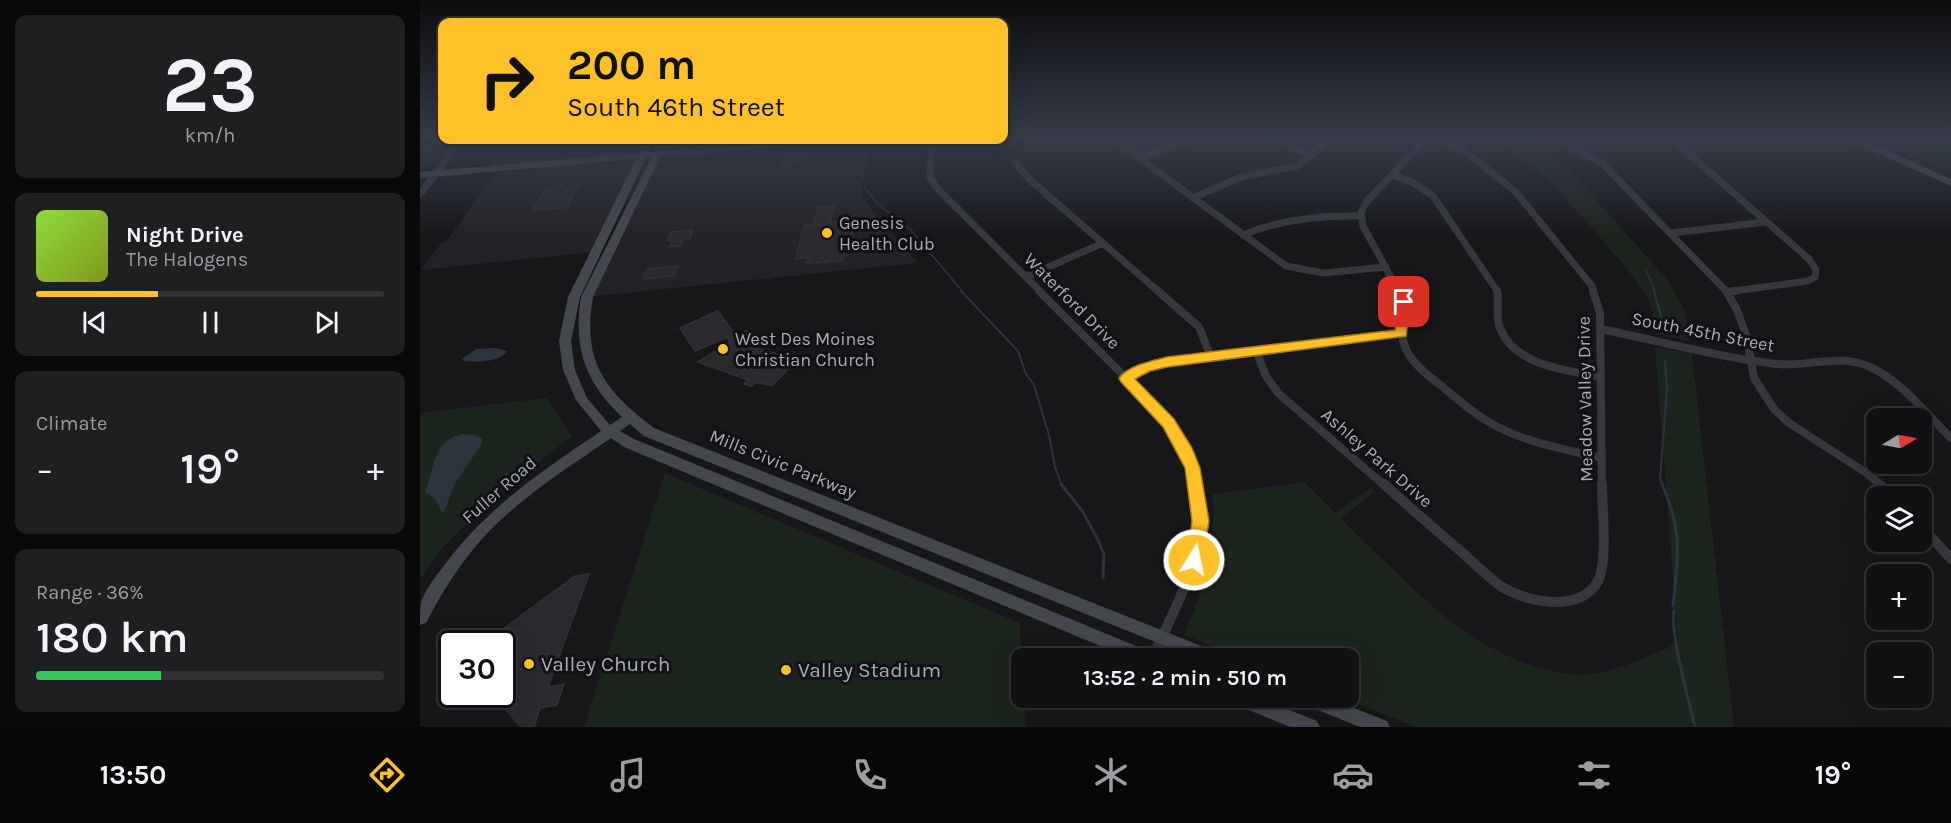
<!DOCTYPE html>
<meta charset="utf-8">
<style>
body{margin:0;font-family:Karla,sans-serif;background:#1e1f21;color:#f1f3f6;height:100vh;display:flex;flex-direction:column;font-size:22px;white-space:nowrap}
*{box-sizing:border-box;margin:0}
p{font-size:20px;color:#9c9da0}
.icon{flex:none;width:33px;height:33px;fill:none;stroke:currentColor;stroke-width:2;stroke-linecap:round;stroke-linejoin:round}
.map{position:relative;flex:1;overflow:hidden}
.details{display:flex;flex-direction:column;gap:15px;padding:15px;background:#09090a;width:420px}
.details>*{flex:none}
.top-card{position:absolute;left:18px;top:18px;width:570px;height:126px;border-radius:12px;box-shadow:0 6px 24px #0002,0 0 0 2px #303133;background:#ffc028;color:#111;overflow:hidden}
.needle{width:39px;rotate:80deg}
.fabs{position:absolute;left:1446px;top:408px;display:grid;gap:12px}
.fabs a{display:grid;place-items:center;width:66px;height:66px;border-radius:12px;background:#111113;box-shadow:0 6px 24px #0002,0 0 0 2px #303133;font-size:30px}
.speed{position:absolute;left:18px;top:630px;display:flex;gap:12px;font-size:30px;font-weight:700;text-align:center}
.speed>*{display:grid;place-content:center;width:78px;height:78px;border-radius:50%;background:#111113;box-shadow:0 6px 24px #0002,0 0 0 2px #303133;line-height:1}
.speed .limit{border:3px solid #111;border-radius:9px;background:#fff;color:#111}
.pin{position:absolute;display:grid;place-items:center;width:51px;height:51px;color:#fff;margin:-26px;border-radius:12px;box-shadow:0 3px 9px #0006}
.me{position:absolute;width:66px;margin:-33px;rotate:10deg;stroke-linejoin:round;filter:drop-shadow(0 0 4px #0008)}
.turn{display:flex;align-items:center;gap:21px;height:126px;padding:0 30px;font-size:27px}
.turn .icon{width:78px;height:78px;stroke-width:2.5}
.turn b{display:block;font-size:42px;line-height:51px}
.big{font-size:45px;font-weight:600;line-height:1.1}
.details .widget{flex:1;display:flex;flex-direction:column;justify-content:center;gap:9px;min-width:0;padding:0 21px;border-radius:12px;background:#1e1f21}
.details .dial{align-items:center;gap:0}
.dial b{font-size:78px;line-height:1}
.song{display:flex;align-items:center;gap:18px}
.cover{width:72px;height:72px;border-radius:9px;background:linear-gradient(135deg,hsl(90 70% 55%),hsl(70 70% 35%))}
.played{height:6px;border-radius:3px;background:linear-gradient(90deg,#ffc028 35%,#303133 35%)}
.keys{display:flex;justify-content:space-around;direction:ltr}
.heat{display:flex;justify-content:space-between;align-items:center;font-size:33px;direction:ltr}
.charge{height:9px;border-radius:4px;background:linear-gradient(90deg,#34c759 36%,#303133 0)}
.trip{position:absolute;left:591px;top:648px;width:348px;height:60px;border-radius:12px;background:#111113;box-shadow:0 6px 24px #0002,0 0 0 2px #303133;font-weight:600;line-height:60px;text-align:center}
.tabs{display:flex;height:96px;justify-content:space-around;align-items:center;background:#070708;color:#9c9da0}
.tabs .icon{width:42px;height:42px}
.tabs .on{color:#ffc028}
.tabs b{font-size:27px;color:#f1f3f6}
main{display:flex;flex:1;min-height:0}
.map>svg:first-child{display:block}
.built{fill:#232226}
.green{fill:#1c241e}
.water{fill:#2b353e}
.lines{fill:none;stroke-linecap:round;stroke-linejoin:round}
.stream-far2{stroke:#2b353e;stroke-width:1.5}
.stream-far1{stroke:#2b353e;stroke-width:2}
.stream{stroke:#2b353e;stroke-width:3}
.building{fill:#2a292d;stroke:#313035;stroke-width:1.5}
.street-far2{stroke:#37383e;stroke-width:7}
.street-far1{stroke:#37383e;stroke-width:8}
.street{stroke:#37383e;stroke-width:10}
.secondary{fill:#45474e;fill-rule:evenodd}
.route{fill:#ffc028;stroke:#a67d1a;stroke-width:1.5}
.poi-dot{fill:#ffc028;stroke:#121214;stroke-width:2}
.labels{text-anchor:middle;stroke-width:6;stroke-linejoin:round;paint-order:stroke}
.poi-label{font-size:18px;fill:#a8acba;stroke:#121214;text-anchor:start}
.street-label{font-size:18px;fill:#a8acba;stroke:#121214}
.near-poi-label{font-size:21px;fill:#a8acba;stroke:#121214;text-anchor:start}
</style>
<main>
<section class="details">
<div class="widget dial"><b>23</b><p>km/h</p></div>
<div class="widget">
<div class="song"><i class="cover"></i><div><b>Night Drive</b><p>The Halogens</p></div></div>
<div class="played"></div>
<div class="keys"><svg class="icon" aria-label="previous" viewBox="0 0 24 24"><path d="M18 5L8 12l10 7zM5 5v14"/></svg><svg class="icon" aria-label="pause" viewBox="0 0 24 24"><path d="M8 5v14M16 5v14"/></svg><svg class="icon" aria-label="next" viewBox="0 0 24 24"><path d="M6 5l10 7-10 7zM19 5v14"/></svg></div>
</div>
<div class="widget"><p>Climate</p>
<div class="heat"><a>−</a><b class="big">19°</b><a>+</a></div>
</div>
<div class="widget"><p>Range · 36%</p><b class="big">180 km</b><div class="charge"></div></div>
</section>
<div class="map">
<svg width="1531" height="727" viewBox="0 0 1531 727">
<rect width="100%" height="100%" fill="#171719"/>
<path class="built" d="M0 137H22V140H230L174 252 1 270 22 242 27 241 79 168 69 169 75 159 0 167Z
M244 140H450L441 196 498 263 167 297Z"/>
<path class="green" d="M1069 137H1082L1147 168 1246 278 1265 311 1270 341 1234 334 1233 314 1228 299 1208 270 1134 184Z
M1491 137H1531V173L1475 149Z
M1235 347 1272 354 1314 727H996L922 698H928V658H823L764 635C785 586 797 548 792 494L884 482 915 513 951 488 955 491 921 519C982 576 1044 651 1128 670 1140 672 1152 676 1164 675 1198 672 1227 656 1258 643Z
M127 398 152 436 64 506 22 548 0 579V413Z
M245 473 600 623 602 698H604L605 727H164Z"/>
<path class="water" d="M75 348 87 351C78 363 58 362 44 361L42 359 56 349Z
M42 434 55 435 62 439V444L35 483 23 514 15 499 5 492C14 470 13 440 42 434Z"/>
<g class="lines">
<path class="stream-far2" d="M445 188 458 204 490 229 543 292
M1226 270 1235 292"/>
<path class="stream-far1" d="M541 291 598 351 606 374 614 385 629 435 635 467 642 486
M1234 291 1243 324
M1243 486 1240 479 1247 389 1245 361"/>
<path class="stream" d="M641 484 663 512 678 540 684 555 683 578
M1242 484C1263 531 1258 558 1253 606
M1254 610C1250 636 1269 699 1275 727"/>
</g>
<path class="building" d="M387 154 384 164 361 166 364 156Z
M142 184 140 186 159 185 148 206 143 208 113 210 127 188Z
M414 206 410 222 434 220 431 241 427 242 423 260 387 264 389 257 376 259 384 225 394 224 398 207Z
M273 230 270 239H263L260 246 250 247 253 240 248 241 251 232Z
M258 266 254 276 223 279 227 269Z
M298 311 317 337 326 331 343 341 334 348 378 359 352 386 336 382 332 386 324 384 328 380 278 362 310 342 307 337 275 351 260 328Z
M169 574 128 687 144 684 137 705 120 708 114 727H101L72 694H82V644H63L155 576Z"/>
<g class="lines">
<path class="street-far2" d="M691 137 866 266 903 273 966 267
M852 137 868 147 893 155
M1008 137 1042 149 1095 191 1172 286 1174 292
M1131 137 1182 163 1307 292
M1250 137 1389 259 1396 270 1395 277 1388 281 1307 292
M512 140 510 177 516 187 621 292
M719 158 766 142
M595 162 608 178 739 292
M972 175 994 183 1013 196 1078 292
M0 194 30 155 34 140
M773 198 821 177 878 166 913 137
M1252 233 1346 222
M823 235C861 219 899 215 940 216
M606 277 683 243
M979 292 943 226 941 212 947 201 1008 137"/>
<path class="street-far1" d="M619 291 738 410 761 444 776 486
M738 291 779 327 791 357
M978 291C989 312 975 331 988 353 997 368 1010 377 1024 388 1042 403 1059 418 1080 428 1112 444 1148 450 1182 458
M1077 291C1080 303 1075 317 1080 328 1095 366 1146 370 1181 377
M1173 291 1180 313 1182 486
M1306 291 1317 310 1327 338 1334 378 1354 409 1369 423 1448 474 1461 486
M1307 292 1315 291
M1181 329C1239 341 1297 357 1357 364 1387 367 1419 354 1448 366 1481 380 1506 414 1531 438
M836 351 846 376 858 393 965 486
M706 378 726 368 747 362 981 333"/>
<path class="street" d="M964 484C990 508 1017 531 1044 554 1056 565 1069 578 1082 587 1109 603 1160 613 1178 581 1188 563 1182 507 1182 484
M1459 484 1472 496
M1502 527 1531 559
M732 658C759 599 789 552 776 484"/>
<path class="secondary" d="M1417 137C1446 137 1503 167 1531 179V186L1478 162 1418 139Z
M226 140H234L228 152H234L240 140H248L243 151 378 140H407L403 143 240 157 173 297C162 361 184 390 234 428L799 653 801 658H775L224 436 210 424 200 431 214 439 733 653 735 658H709L204 447 191 438C140 473 85 507 47 557 31 578 18 600 6 623L0 625C0 618 0 609 1 602 5 590 15 577 23 567 65 509 122 471 181 431L156 400 143 370 139 341 148 297 216 159 0 178V172L219 153ZM226 158H231L161 297C153 347 165 382 202 417L190 425 167 398 155 370 151 341 160 297Z
M812 698H839L897 721 900 727H870L814 704Z
M881 698H908L967 721 970 727H940L883 704Z"/>
</g>
<linearGradient id="sky" x2="0" y2="1"><stop stop-color="#0d0d0e"/><stop offset="0.58" stop-color="#363c49"/><stop offset="1" stop-color="#363c49" stop-opacity="0"/></linearGradient>
<rect width="1531" height="238" fill="url(#sky)"/>
<path class="route" d="M984 298 991 302 986 336 747 367 730 371 715 379 754 419 772 448 780 468 789 521 783 560 780 565 774 568 769 565 766 560 772 521 765 468 743 427 701 382 699 378C709 365 732 361 747 357L975 330 978 302Z"/>
<g class="poi-dot">
<circle cx="407" cy="233" r="6"/>
<circle cx="303" cy="349" r="6"/>
<circle cx="109" cy="664" r="6"/>
<circle cx="366" cy="670" r="6"/>
</g>
<g class="labels">
<g class="poi-label">
<text x="419" y="229">Genesis<tspan x="419" dy="21">Health Club</tspan></text>
<text x="315" y="345">West Des Moines<tspan x="315" dy="21">Christian Church</tspan></text>
</g>
<g class="street-label">
<text transform="translate(652 301) rotate(45)" y="6">Waterford Drive</text>
<text transform="translate(1283 332) rotate(11)" y="6">South 45th Street</text>
<text transform="translate(1165 399) rotate(-91)" y="6">Meadow Valley Drive</text>
<text transform="translate(957 458) rotate(41)" y="6">Ashley Park Drive</text>
<text transform="translate(363 464) rotate(22)" y="6">Mills Civic Parkway</text>
<text transform="translate(79 490) rotate(-41)" y="6">Fuller Road</text>
</g>
<g class="near-poi-label">
<text x="121" y="671">Valley Church</text>
<text x="378" y="677">Valley Stadium</text>
</g>
</g>
</svg>
<div class="fabs">
<a><svg class="needle" viewBox="-14 -14 28 28"><path d="M0-13l5 13h-10z" fill="#e53935"/><path d="M0 13l5-13h-10z" fill="#9c9da0"/></svg></a>
<a><svg class="icon" aria-label="layers" viewBox="0 0 24 24"><path d="M12 4l9 5-9 5-9-5zM3 14l9 5 9-5"/></svg></a>
<a>+</a>
<a>−</a>
</div>
<div class="speed"><div class="limit">30</div></div>
<div class="pin" style="left:984px;top:302px;background:#d93025"><svg class="icon" aria-label="arrive" viewBox="0 0 24 24"><path d="M6 21V4h12l-3 4 3 4H6"/></svg></div>
<svg class="me" style="left:774px;top:560px" viewBox="-20 -20 40 40"><circle r="17" fill="#ffc028" stroke="#fff" stroke-width="3"/><path d="M0-11L8 9 0 5-8 9z" fill="#fff"/></svg>
<div class="trip">13:52 · 2 min · 510 m</div>
<div class="top-card">
<div class="turn"><svg class="icon" aria-label="right" viewBox="0 0 24 24"><path d="M7 20v-9h11M14 6l5 5-5 5"/></svg><div><b>200 m</b>South 46th Street</div></div>
</div>
</div>
</main>
<nav class="tabs">
<b>13:50</b>
<svg class="icon on" aria-label="directions" viewBox="0 0 24 24"><path d="M12 3l9 9-9 9-9-9zM9 14v-3h6M13 9l2 2-2 2"/></svg>
<svg class="icon" aria-label="music" viewBox="0 0 24 24"><path d="M9 18V5l10-2v13"/><circle cx="6" cy="18" r="3"/><circle cx="16" cy="16" r="3"/></svg>
<svg class="icon" aria-label="phone" viewBox="0 0 24 24"><path d="M5 4h4l2 5-3 2q2 4 5 5l2-3 5 2v4C11 20 4 13 5 4z"/></svg>
<svg class="icon" aria-label="climate" viewBox="0 0 24 24"><path d="M12 3v18M4 7l16 10M4 17L20 7"/></svg>
<svg class="icon" aria-label="car" viewBox="0 0 24 24"><path d="M5 17H2v-5l4-1 3-4h7l3 4 3 1v5h-3M9 17h6M6 11h13"/><circle cx="7" cy="17" r="2"/><circle cx="17" cy="17" r="2"/></svg>
<svg class="icon" aria-label="filters" viewBox="0 0 24 24"><path d="M4 7h16M4 17h16"/><circle cx="9" cy="7" r="2"/><circle cx="15" cy="17" r="2"/></svg>
<b>19°</b>
</nav>
